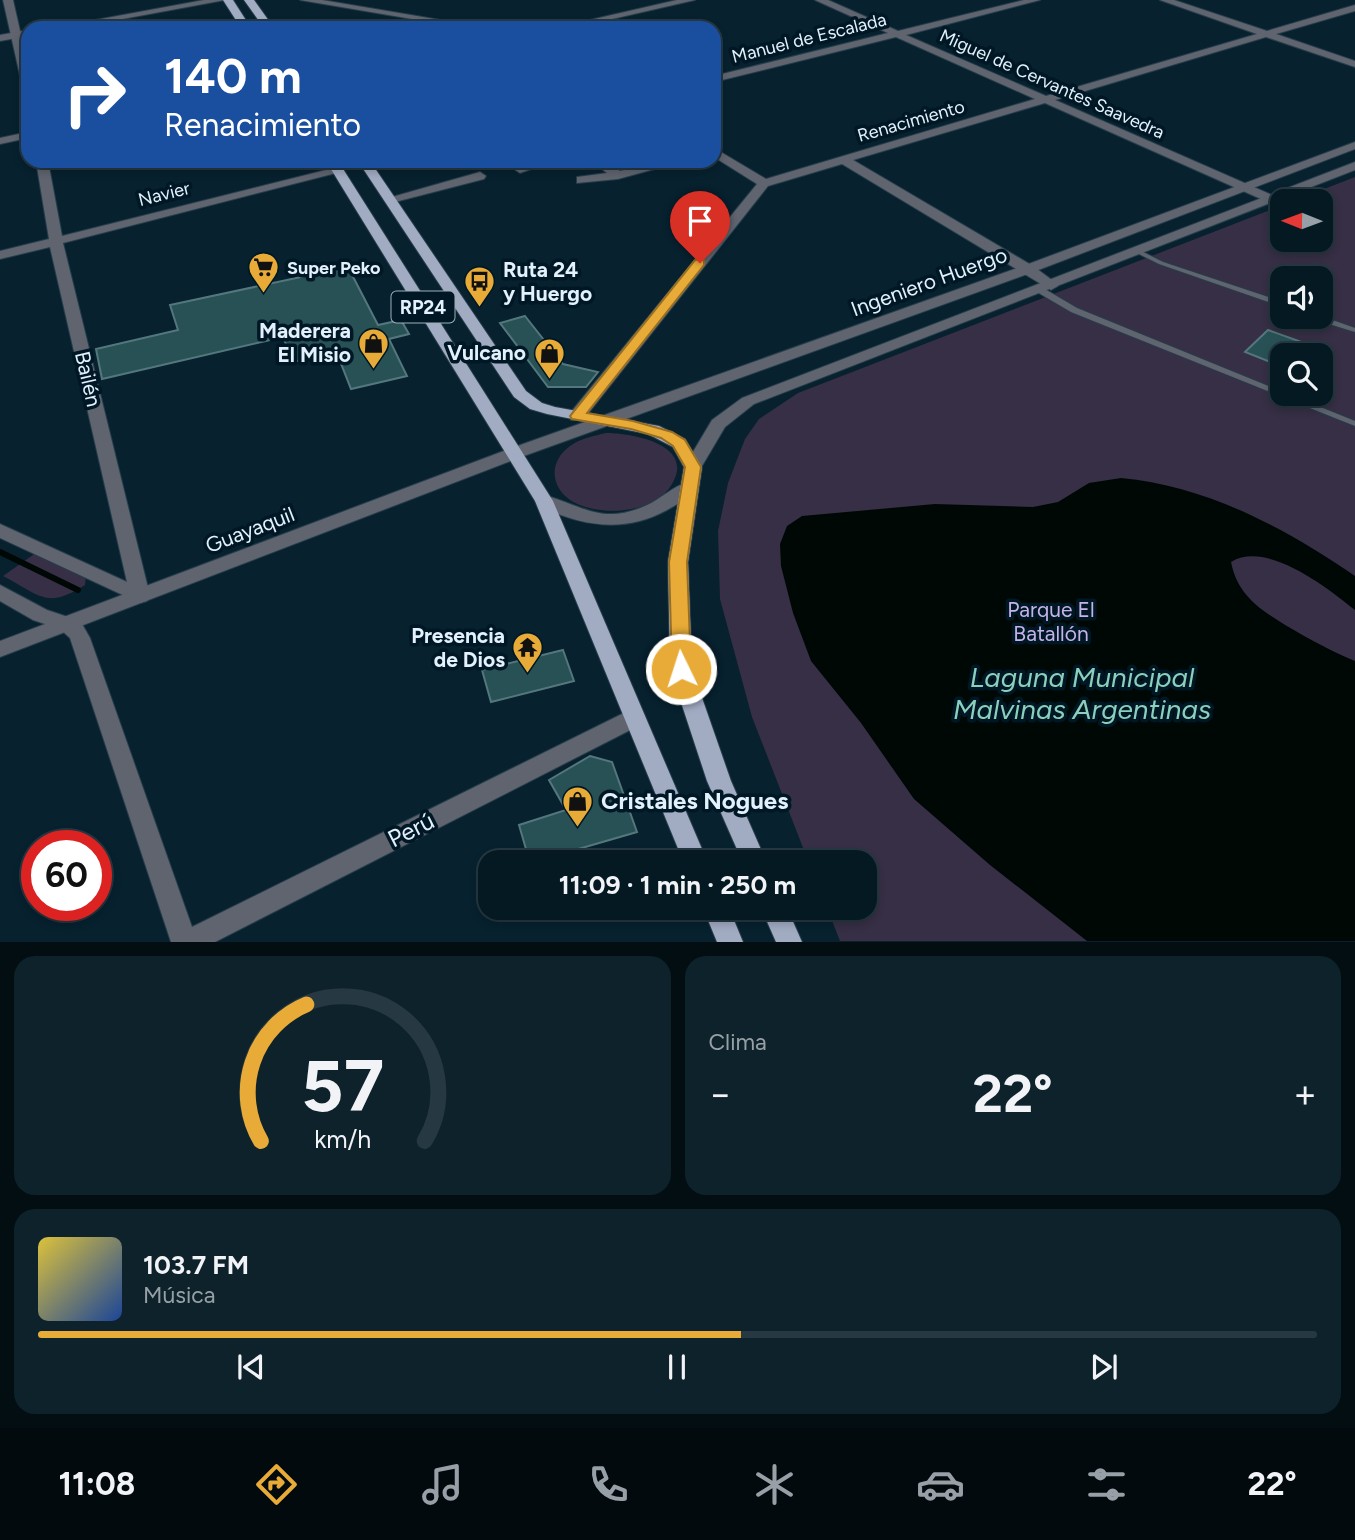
<!DOCTYPE html>
<html lang="es">
<meta charset="utf-8">
<style>
body{margin:0;font-family:Figtree,sans-serif;background:#0e222b;color:#f1f3f6;height:100vh;display:flex;flex-direction:column;font-size:26px;white-space:nowrap}
*{box-sizing:border-box;margin:0}
p{font-size:23px;color:#97a0a6}
.icon{flex:none;width:38px;height:38px;fill:none;stroke:currentColor;stroke-width:2;stroke-linecap:round;stroke-linejoin:round}
.map{position:relative;height:942px;overflow:hidden}
.side{display:flex;flex-direction:column;gap:14px;padding:14px;background:#030e13;flex:1}
.side>*{flex:none}
.top-card{position:absolute;left:21px;top:21px;width:700px;height:147px;border-radius:21px;box-shadow:0 4px 10px #0003,0 0 0 2px #263841;background:#1a4fa0;color:#fff;overflow:hidden}
.needle{width:46px;rotate:271deg}
.tools{position:absolute;left:1270px;top:189px;display:grid;gap:14px}
.tools a{display:grid;place-items:center;width:63px;height:63px;border-radius:14px;background:#051923;box-shadow:0 4px 10px #0003,0 0 0 2px #263841;font-size:35px}
.speed{position:absolute;left:21px;top:830px;display:flex;gap:14px;font-size:35px;font-weight:700;text-align:center}
.speed>*{display:grid;place-content:center;width:91px;height:91px;border-radius:50%;background:#051923;box-shadow:0 4px 10px #0003,0 0 0 2px #263841;line-height:1}
.speed .limit{border:10px solid #d22;background:#fff;color:#111}
.pin{position:absolute;display:grid;place-items:center;width:60px;height:60px;color:#fff;margin:-72px -30px;border-radius:50% 50% 50% 0;rotate:-45deg;box-shadow:0 0 7px #0007}
.pin .icon{rotate:45deg}
.me{position:absolute;width:77px;margin:-38px;rotate:356deg;stroke-linejoin:round;filter:drop-shadow(0 0 5px #0008)}
.turn{display:flex;align-items:center;gap:24px;height:147px;padding:0 28px;font-size:32px}
.turn .icon{width:91px;height:91px;stroke-width:2.5}
.turn b{display:block;font-size:49px;line-height:60px}
.big{font-size:52px;font-weight:700;line-height:1.1}
.side .card{flex:1;display:flex;flex-direction:column;justify-content:center;gap:10px;min-width:0;padding:0 24px;border-radius:21px;background:#0e222b}
.side .dial{align-items:center;gap:0}
.dial svg{height:182px;overflow:visible;fill:none;stroke:#263841;stroke-width:7;stroke-linecap:round;text-anchor:middle}
.dial text{fill:#f1f3f6;stroke:none}
.song{display:flex;align-items:center;gap:21px}
.cover{width:84px;height:84px;border-radius:10px;background:linear-gradient(135deg,hsl(50 70% 55%),hsl(220 70% 35%))}
.played{height:7px;border-radius:4px;background:linear-gradient(90deg,#e8ab37 55%,#263841 55%)}
.keys{display:flex;justify-content:space-around;direction:ltr}
.heat{display:flex;justify-content:space-between;align-items:center;font-size:38px;direction:ltr}
.side .tiles{flex:1;display:grid;gap:14px;grid-template-columns:1fr 1fr}
.card:last-child{grid-column:span 2}
.trip{position:absolute;left:478px;top:850px;width:399px;height:70px;border-radius:21px;background:#051923;box-shadow:0 4px 10px #0003,0 0 0 2px #263841;font-weight:700;line-height:70px;text-align:center}
.tabs{display:flex;height:112px;justify-content:space-around;align-items:center;background:#020a0e;color:#97a0a6}
.tabs .icon{width:49px;height:49px}
.tabs .selected{color:#e8ab37}
.tabs b{font-size:32px;color:#f1f3f6}
.map>svg:first-child{display:block}
.green{fill:#362f45;fill-rule:evenodd}
.water{fill:#000805}
.lines{fill:none;stroke-linecap:round;stroke-linejoin:round}
.stream{stroke:#000805;stroke-width:6}
.building{fill:#285156;stroke:#53777c;stroke-width:2}
.service-casing{stroke:#263e4c;stroke-width:2}
.minor-casing{stroke:#263e4c;stroke-width:2}
.tertiary-casing{stroke:#263e4c;stroke-width:2}
.primary-casing{stroke:#263e4c;stroke-width:2}
.service{fill:#5f646f;fill-rule:evenodd}
.minor{fill:#5f646f;fill-rule:evenodd}
.tertiary{fill:#5f646f;fill-rule:evenodd}
.primary{fill:#a1abc2;fill-rule:evenodd}
.route{fill:#e8ab37;stroke:#976f24;stroke-width:2}
.labels{text-anchor:middle;stroke-width:7;stroke-linejoin:round;paint-order:stroke}
.far-street-label{font-size:18px;fill:#e2f1fb;stroke:#001725}
.far-poi-label{font-size:18px;font-weight:bold;fill:#e2f1fb;stroke:#001725;text-anchor:start}
.shield{fill:#001725;stroke:#9eb0bb;stroke-width:2}
.shield-label{font-size:19px;font-weight:bold;fill:#e2f1fb}
.poi-label{font-size:21px;font-weight:bold;fill:#e2f1fb;stroke:#001725;text-anchor:end}
.street-label{font-size:21px;fill:#e2f1fb;stroke:#001725}
.park-label{font-size:21px;fill:#c5b4ea;stroke:#001725}
.near-poi-label{font-size:24px;font-weight:bold;fill:#e2f1fb;stroke:#001725;text-anchor:start}
.near-street-label{font-size:24px;fill:#e2f1fb;stroke:#001725}
.near-water-label{font-size:28px;font-style:italic;fill:#8ad0bb;stroke:#001725}
</style>
<div class="map">
<svg width="1355" height="942" viewBox="0 0 1355 942">
<rect width="100%" height="100%" fill="#07212f"/>
<path class="green" d="M1355 177V941H840L827 908H864V863H809L752 717 720 599 718 531 728 483 745 439 759 419 798 393 1283 205V240H1321V201H1293ZM1283 278H1321V317H1283ZM1283 355H1321V394H1283Z
M606 433C631 433 696 444 672 484 655 514 601 517 573 502 550 488 548 462 570 446 581 438 594 436 606 433Z
M40 550 86 576 85 585C46 610 40 595 3 576Z"/>
<path class="water" d="M1121 478C1207 486 1285 528 1355 576V610C1328 588 1267 540 1231 562 1234 577 1240 589 1251 600 1266 617 1332 652 1355 661V941H1087L990 865 914 799 861 723 811 661 793 613 781 566 780 544 787 526 802 516 935 504 1033 507 1058 502 1089 483Z"/>
<g class="lines">
<path class="stream" d="M0 552 78 590"/>
</g>
<path class="building" d="M348 267 378 325 401 320 409 334 389 339 407 376 351 389 336 351 293 362 283 337 102 379 96 349 178 330 170 305Z
M525 316 563 364 598 372 586 387H548L500 323Z
M1268 330 1332 353V355H1283V367L1245 352Z
M563 650 574 681 491 702 482 670Z
M590 756 612 762 637 832 530 863 519 825 566 810 549 780Z"/>
<g class="lines">
<defs>
<path id="service" d="M1137 249 1163 262 1283 302V307L1159 264 1135 252V250Z
M1037 288H1043L1077 308 1283 392V394H1288L1355 421V426L1071 312 1037 292Z
M1321 316 1355 328V332L1313 319 1312 317Z"/>
<path id="minor" d="M3 0H13L28 66V92L23 89Z
M815 0H828L898 31 1024 0H1040L906 35 1046 96 1257 34 1160 0H1174L1267 31 1355 5V11L1276 34 1355 61V67L1266 37 1055 100 1274 196 1276 199 1270 203 1045 103 853 160 1033 266 1056 283 1058 286 1051 290 842 164 768 186 583 420H571L569 416 571 412 757 184 714 157V148L766 179 1035 99 896 37 714 82V76L888 33Z
M28 132V138L0 144V138Z
M36 161H48L62 236 338 167 344 171 63 243 150 596 147 601 140 603 0 538V524L127 582 50 247 0 259V251L49 239Z
M362 161H385L366 168 360 164Z
M535 161H554L520 173 514 169Z
M592 161H606L620 171 663 161H684L618 179 577 183V177L607 173Z
M480 172 486 176 484 179 391 203 385 199Z
M0 585 47 610 74 619 82 624 90 638 192 927 626 712 634 709 642 712 645 718 642 724 215 942H171L70 638 60 629 33 620 0 601Z"/>
<path id="tertiary" d="M204 0H225L74 28H52Z
M300 0H322L488 28H465Z
M677 0H695L573 28H555Z
M28 30V36L0 41V35Z
M1355 142V149L1033 272 521 457 0 657V641L509 449 1023 266Z
M1355 162V170L754 404 725 427 699 471H687L684 467 712 420 742 398Z
M688 482 697 488C690 498 677 504 667 510 623 534 580 526 538 505L535 501 544 495C583 506 602 525 645 506 660 500 673 486 688 482Z"/>
<path id="primary" d="M223 0H233L251 28H241Z
M244 0H254L274 28H264Z
M326 161H338L553 501 708 863H684L535 501Z
M358 161H370L526 391 542 403 555 407 659 426 685 439 702 467 688 562 692 669 731 781 767 863H743L707 781 670 669 668 562 684 467 673 447 648 434 547 414 530 409 514 397Z
M703 908H729L743 942H717Z
M761 908H787L802 942H776Z"/>
</defs>
<use href="#service" class="service-casing"/>
<use href="#minor" class="minor-casing"/>
<use href="#tertiary" class="tertiary-casing"/>
<use href="#primary" class="primary-casing"/>
<use href="#service" class="service"/>
<use href="#minor" class="minor"/>
<use href="#tertiary" class="tertiary"/>
<use href="#primary" class="primary"/>
</g>
<path class="route" d="M700 259 704 260V265L587 413 633 421 672 432 685 440 701 467 687 562 691 669 688 674 681 676 675 674 672 669 669 562 685 467 673 446 661 438 631 429 572 419 570 416 695 260Z"/>
<defs>
<symbol id="supermarket-pin" viewBox="-11 -11 22 30"><path d="M0 17L-7.5 6A9.5 9.5 0 1 1 7.5 6Z" fill="#e8ab37" stroke="#001725"/><path d="M-6-5.5h2.5l.6 2H6L4.5 2H-2.5L-4.4-4H-6ZM-1.5 3.2a1.3 1.3 0 1 0 .1 0ZM3 3.2a1.3 1.3 0 1 0 .1 0Z" fill="#111"/></symbol>
<symbol id="bus-pin" viewBox="-11 -11 22 30"><path d="M0 17L-7.5 6A9.5 9.5 0 1 1 7.5 6Z" fill="#e8ab37" stroke="#001725"/><path d="M-5-6H5V4H4V6H2V4H-2V6H-4V4H-5ZM-3.5-4V0h7V-4ZM-3.5 1.2v1.5H-2V1.2ZM2 1.2v1.5H3.5V1.2Z" fill="#111"/></symbol>
<symbol id="shop-pin" viewBox="-11 -11 22 30"><path d="M0 17L-7.5 6A9.5 9.5 0 1 1 7.5 6Z" fill="#e8ab37" stroke="#001725"/><path d="M-5-2.5h2.3a2.7 3.5 0 0 1 5.4 0H5L5.5 6h-11ZM-1.5-2.5h3a1.5 2.3 0 0 0-3 0Z" fill="#111"/></symbol>
<symbol id="temple-pin" viewBox="-11 -11 22 30"><path d="M0 17L-7.5 6A9.5 9.5 0 1 1 7.5 6Z" fill="#e8ab37" stroke="#001725"/><path d="M0-6L5-2H3V0L6.5 2.5H4V6H1.5V3h-3V6H-4V2.5H-6.5L-3 0V-2H-5Z" fill="#111"/></symbol>
</defs>
<g fill-rule="evenodd">
<use href="#supermarket-pin" x="246" y="250" width="35" height="47"/>
<use href="#bus-pin" x="462" y="264" width="35" height="47"/>
<use href="#shop-pin" x="356" y="326" width="35" height="47"/>
<use href="#shop-pin" x="532" y="336" width="35" height="47"/>
<use href="#temple-pin" x="510" y="630" width="35" height="47"/>
<use href="#shop-pin" x="560" y="784" width="35" height="47"/>
</g>
<g class="labels">
<g class="far-street-label">
<text transform="translate(809 38) rotate(-14)" y="6">Manuel de Escalada</text>
<text transform="translate(1052 84) rotate(24)" y="6">Miguel de Cervantes Saavedra</text>
<text transform="translate(911 121) rotate(-16)" y="6">Renacimiento</text>
<text transform="translate(164 194) rotate(-14)" y="6">Navier</text>
</g>
<g class="far-poi-label">
<text x="287" y="274">Super Peko</text>
</g>
<rect class="shield" x="391.5" y="291.5" width="63" height="31" rx="5"/>
<g class="shield-label">
<text x="423" y="314">RP24</text>
</g>
<g class="poi-label">
<text x="503" y="277" text-anchor="start">Ruta 24<tspan x="503" dy="24">y Huergo</tspan></text>
<text x="351" y="338">Maderera<tspan x="351" dy="24">El Misio</tspan></text>
<text x="526" y="360">Vulcano</text>
<text x="505" y="643">Presencia<tspan x="505" dy="24">de Dios</tspan></text>
</g>
<g class="street-label">
<text transform="translate(929 282) rotate(-20)" y="7">Ingeniero Huergo</text>
<text transform="translate(88 379) rotate(77)" y="7">Bailén</text>
<text transform="translate(250 530) rotate(-21)" y="7">Guayaquil</text>
</g>
<g class="park-label">
<text x="1051" y="617">Parque El<tspan x="1051" dy="24">Batallón</tspan></text>
</g>
<g class="near-poi-label">
<text x="601" y="809">Cristales Nogues</text>
</g>
<g class="near-street-label">
<text transform="translate(411 830) rotate(-27)" y="8">Perú</text>
</g>
<g class="near-water-label">
<text x="1082" y="687">Laguna Municipal<tspan x="1082" dy="32">Malvinas Argentinas</tspan></text>
</g>
</g>
</svg>
<div class="tools">
<a><svg class="needle" viewBox="-14 -14 28 28"><path d="M0-13l5 13h-10z" fill="#e53935"/><path d="M0 13l5-13h-10z" fill="#97a0a6"/></svg></a>
<a><svg class="icon" aria-label="sound" viewBox="0 0 24 24"><path d="M4 9h4l5-4v14l-5-4H4zM17 9q2 3 0 6"/></svg></a>
<a><svg class="icon" aria-label="search" viewBox="0 0 24 24"><circle cx="10" cy="10" r="6"/><path d="M15 15l6 6"/></svg></a>
</div>
<div class="speed"><div class="limit">60</div></div>
<div class="pin" style="left:700px;top:263px;background:#d93025"><svg class="icon" aria-label="arrive" viewBox="0 0 24 24"><path d="M6 21V4h12l-3 4 3 4H6"/></svg></div>
<svg class="me" style="left:681px;top:669px" viewBox="-20 -20 40 40"><circle r="17" fill="#e8ab37" stroke="#fff" stroke-width="3"/><path d="M0-11L8 9 0 5-8 9z" fill="#fff"/></svg>
<div class="trip">11:09 · 1 min · 250 m</div>
<div class="top-card">
<div class="turn"><svg class="icon" aria-label="right" viewBox="0 0 24 24"><path d="M7 20v-9h11M14 6l5 5-5 5"/></svg><div><b>140 m</b>Renacimiento</div></div>
</div>
</div>
<section class="side">
<div class="tiles">
<div class="card dial"><svg viewBox="0 0 100 80">
<path d="M14 69A42 42 0 1 1 86 69"/>
<path d="M14 69A42 42 0 0 1 34 9" stroke="#e8ab37"/>
<text x="50" y="56" font-size="32" font-weight="700">57</text>
<text x="50" y="72" font-size="11">km/h</text>
</svg></div>
<div class="card"><p>Clima</p>
<div class="heat"><a>−</a><b class="big">22°</b><a>+</a></div>
</div>
<div class="card">
<div class="song"><i class="cover"></i><div><b>103.7 FM</b><p>Música</p></div></div>
<div class="played"></div>
<div class="keys"><svg class="icon" aria-label="previous" viewBox="0 0 24 24"><path d="M18 5L8 12l10 7zM5 5v14"/></svg><svg class="icon" aria-label="pause" viewBox="0 0 24 24"><path d="M8 5v14M16 5v14"/></svg><svg class="icon" aria-label="next" viewBox="0 0 24 24"><path d="M6 5l10 7-10 7zM19 5v14"/></svg></div>
</div>
</div>
</section>
<nav class="tabs">
<b>11:08</b>
<svg class="icon selected" aria-label="directions" viewBox="0 0 24 24"><path d="M12 3l9 9-9 9-9-9zM9 14v-3h6M13 9l2 2-2 2"/></svg>
<svg class="icon" aria-label="music" viewBox="0 0 24 24"><path d="M9 18V5l10-2v13"/><circle cx="6" cy="18" r="3"/><circle cx="16" cy="16" r="3"/></svg>
<svg class="icon" aria-label="phone" viewBox="0 0 24 24"><path d="M5 4h4l2 5-3 2q2 4 5 5l2-3 5 2v4C11 20 4 13 5 4z"/></svg>
<svg class="icon" aria-label="climate" viewBox="0 0 24 24"><path d="M12 3v18M4 7l16 10M4 17L20 7"/></svg>
<svg class="icon" aria-label="car" viewBox="0 0 24 24"><path d="M5 17H2v-5l4-1 3-4h7l3 4 3 1v5h-3M9 17h6M6 11h13"/><circle cx="7" cy="17" r="2"/><circle cx="17" cy="17" r="2"/></svg>
<svg class="icon" aria-label="filters" viewBox="0 0 24 24"><path d="M4 7h16M4 17h16"/><circle cx="9" cy="7" r="2"/><circle cx="15" cy="17" r="2"/></svg>
<b>22°</b>
</nav>
